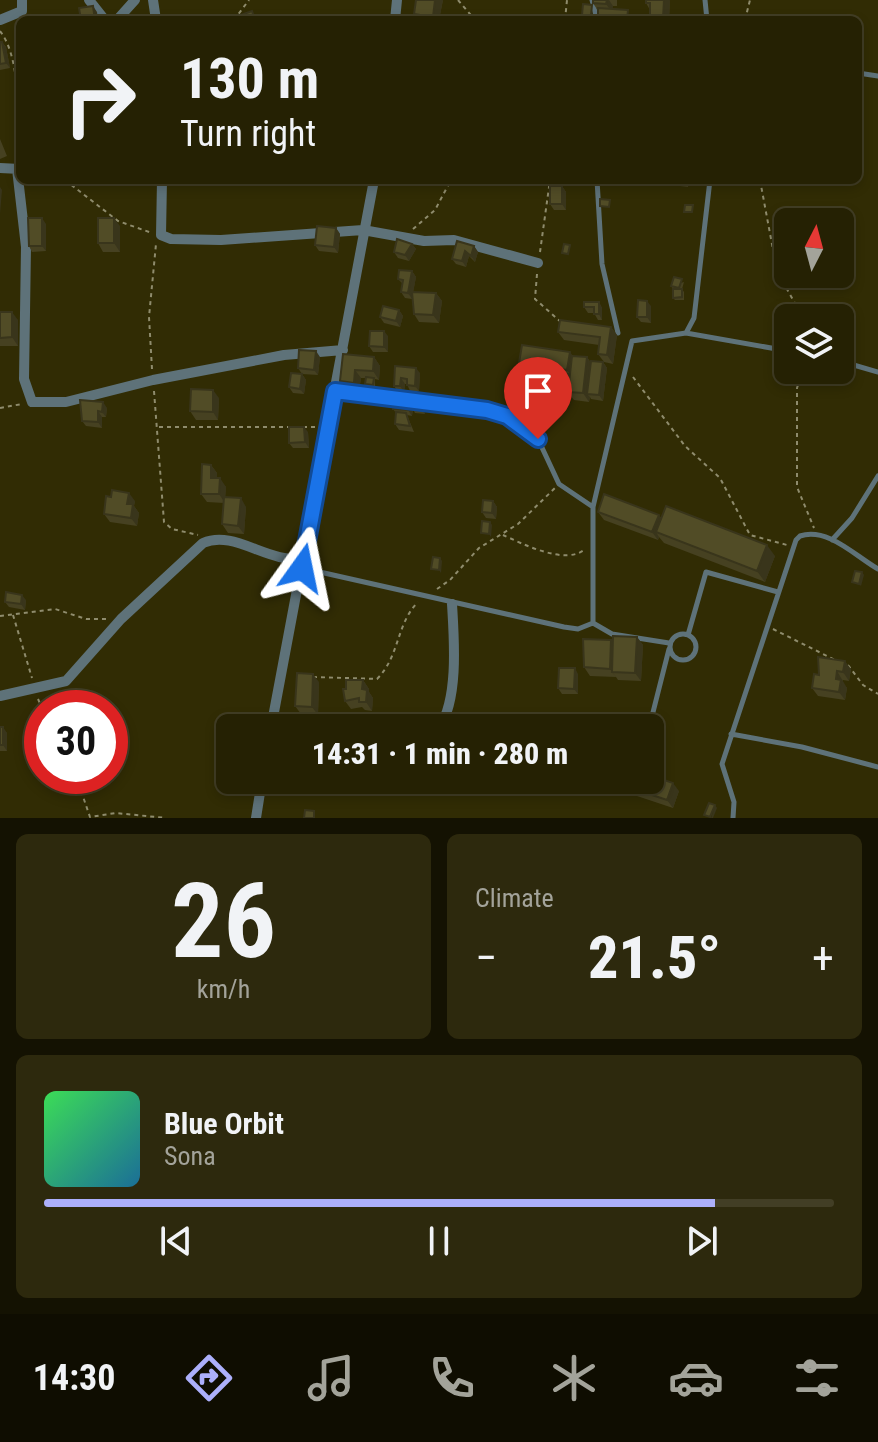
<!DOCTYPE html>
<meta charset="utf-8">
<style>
body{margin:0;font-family:"Roboto Condensed",sans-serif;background:#2d290d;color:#f1f3f6;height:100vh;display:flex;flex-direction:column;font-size:30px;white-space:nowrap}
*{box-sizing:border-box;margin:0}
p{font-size:26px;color:#a3a39a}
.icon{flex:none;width:44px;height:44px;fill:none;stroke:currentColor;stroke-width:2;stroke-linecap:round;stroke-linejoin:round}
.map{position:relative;height:818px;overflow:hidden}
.side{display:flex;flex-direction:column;gap:16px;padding:16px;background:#141202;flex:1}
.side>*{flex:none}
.banner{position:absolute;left:16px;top:16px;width:846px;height:168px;border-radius:12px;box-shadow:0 4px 12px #0003,0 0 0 2px #423e25;background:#252103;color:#f1f3f6;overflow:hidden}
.needle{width:52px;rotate:6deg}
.controls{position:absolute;left:774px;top:208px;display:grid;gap:16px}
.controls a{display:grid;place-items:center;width:80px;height:80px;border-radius:12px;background:#252103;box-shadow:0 4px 12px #0003,0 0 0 2px #423e25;font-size:40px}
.speed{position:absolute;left:24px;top:690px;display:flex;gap:16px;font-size:40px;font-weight:700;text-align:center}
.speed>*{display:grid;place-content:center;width:104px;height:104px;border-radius:50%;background:#252103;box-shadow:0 4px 12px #0003,0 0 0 2px #423e25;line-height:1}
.speed .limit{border:12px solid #d22;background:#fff;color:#111}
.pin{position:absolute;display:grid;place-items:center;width:68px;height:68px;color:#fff;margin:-82px -34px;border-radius:50% 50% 50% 0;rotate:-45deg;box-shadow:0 0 8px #0007}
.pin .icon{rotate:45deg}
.me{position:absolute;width:88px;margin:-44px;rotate:12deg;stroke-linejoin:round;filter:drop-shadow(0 0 6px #0008)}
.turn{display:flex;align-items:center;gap:28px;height:168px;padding:0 32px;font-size:36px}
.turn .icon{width:104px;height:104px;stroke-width:2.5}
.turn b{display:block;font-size:56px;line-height:68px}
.big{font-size:60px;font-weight:800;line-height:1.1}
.side .widget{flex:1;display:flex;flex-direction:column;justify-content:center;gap:12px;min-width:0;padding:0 28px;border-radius:12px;background:#2d290d}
.side .dial{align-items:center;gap:0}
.dial b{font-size:104px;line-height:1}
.song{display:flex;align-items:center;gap:24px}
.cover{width:96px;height:96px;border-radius:12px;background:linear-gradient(135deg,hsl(130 70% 55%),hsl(200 70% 35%))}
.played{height:8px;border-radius:4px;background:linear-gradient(90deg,#acaffb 85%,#423e25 85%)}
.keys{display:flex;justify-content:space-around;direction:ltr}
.heat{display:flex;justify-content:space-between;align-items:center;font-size:44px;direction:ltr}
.side .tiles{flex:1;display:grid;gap:16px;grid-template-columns:1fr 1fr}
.widget:last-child{grid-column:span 2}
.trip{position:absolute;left:216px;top:714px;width:448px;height:80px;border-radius:12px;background:#252103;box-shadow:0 4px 12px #0003,0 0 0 2px #423e25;font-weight:800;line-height:80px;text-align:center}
.tab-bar{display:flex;height:128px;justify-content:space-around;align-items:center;background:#0f0d01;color:#a3a39a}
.tab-bar .icon{width:56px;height:56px}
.tab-bar .on{color:#acaffb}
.tab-bar b{font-size:36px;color:#f1f3f6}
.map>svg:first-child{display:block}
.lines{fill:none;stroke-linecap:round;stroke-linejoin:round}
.path{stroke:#8f8c6d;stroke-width:2;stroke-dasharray:4 4;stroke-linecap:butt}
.service{stroke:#5e7279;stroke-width:5}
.minor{stroke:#5e7279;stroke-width:10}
.wall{fill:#464121}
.shaded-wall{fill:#39351b}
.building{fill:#514c26;stroke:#39351b;stroke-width:2}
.route-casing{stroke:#114b97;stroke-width:20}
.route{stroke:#1a73e8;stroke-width:14}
</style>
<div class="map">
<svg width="878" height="818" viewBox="0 0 878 818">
<rect width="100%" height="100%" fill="#312c04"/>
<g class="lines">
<path class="path" d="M458 0 475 20
M234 20 249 0
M565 20 567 0
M745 20 750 0
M0 31C18 54 17 98 20 127
M65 180 118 221 152 233
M760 180 777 271 803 318
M413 229 435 210 451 180
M540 252 550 180
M537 274 535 299 562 323
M152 369 149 317 156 244
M803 370 797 388V487L814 528
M633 377 685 446 720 478 750 535 787 545
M154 391 164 522 172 529 198 535
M0 408 22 404
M159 427H316
M503 535C523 544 564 565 584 550
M437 589 450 580 479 548 518 524 555 488
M13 615 32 678
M0 616 55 609 86 619H107
M773 629 835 660
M848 665 863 685 878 694
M313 677 377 679C400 656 396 624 418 602
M38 699 42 708
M76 776 90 817 116 813 166 818"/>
<path class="service" d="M592 0 597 20
M705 0 707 20
M858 73 878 76
M597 180 602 264 618 333
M686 333 788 351
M840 361 878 372
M336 391 452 403 507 416 538 439 559 484 593 507
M832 540 852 518 878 476
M302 568 564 627 578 629 593 623
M670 647a13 13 0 1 1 26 0a13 13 0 1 1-26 0Z
M688 635 706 572 778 592
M669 643 612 634 593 623V507L632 341 686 333 694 318 710 180
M649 728 669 649
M731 734 802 747 878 767
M733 818 734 802 722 764 796 540 800 536C828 527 855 556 878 569"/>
<path class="minor" d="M89 0 105 20
M153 0 156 20
M0 20 22 11V0
M117 20 135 0
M395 20 397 0
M0 168 20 169
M17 169 26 247 24 379 32 402H66L153 380 284 355 343 350
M162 180 161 235 171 239 221 240 363 230 424 241 454 240 538 263
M0 696 66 681 121 619 203 543C235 529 269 565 304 558
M271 728 374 180
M439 728C459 699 454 638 452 604
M256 818 262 780"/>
</g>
<path class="wall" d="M443 0 439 20H418L414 14Z
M593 0H617V6H613L612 9 633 17 598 11 593 3Z
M670 0 669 20H651L650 18V10L646 3Z
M0 42H2L6 47 10 68 0 70Z
M0 139 7 156 0 159Z
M77 180H89V184H80Z
M648 180H658V184L650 183Z
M674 180H689L688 187 680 186Z
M562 186 566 192V210H554L550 204Z
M46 224V251L32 252 29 246Z
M120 226V252H103L98 243Z
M336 228 340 234 338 253 319 251 315 245Z
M412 244 416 249 409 261 398 258 394 252Z
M474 246 478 252 475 262 469 256 466 267 456 264 452 259Z
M412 271 416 277 413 292 436 293 442 301 439 323 419 322 414 314 412 299 405 298 401 292 403 284 398 279Z
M684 282 682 289 684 292V300H675L673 298V289L671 286Z
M599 302 602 308V320H598L594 313H588L584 307Z
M651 306V323L641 322 637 317Z
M399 310 403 316 400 327 384 323 380 317Z
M0 312 18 320V346H0Z
M611 327 617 335 613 364 604 362 598 354 599 345 564 340 558 332Z
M388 336V352H373L369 346Z
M343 354 374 357 380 366 379 380 375 379V388L367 387 365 384V378H361L359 391 346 390 340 381Z
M573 356 587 357 591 363 603 362 607 368 603 401 591 399 590 397 589 402 574 400 570 395 554 392 553 412 532 408 528 402 530 388 520 387 514 378 522 366 519 363Z
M320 357 318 375 302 374 298 368Z
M395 366 420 373 419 391H410L407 384H405L404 392H398L394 386Z
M302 374 306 380 304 394 293 393 289 387Z
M219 398 218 420H196L190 411Z
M409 398 412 402 426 405 425 414 415 413 413 409 412 416 407 415 414 432 399 430 395 424 396 413 393 409Z
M80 400 107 408 106 417H102V428L86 426 82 421Z
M308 432 309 448H293L289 443Z
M211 465 217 473V478L226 487 225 497 246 507 244 534 228 533 222 524 224 503 207 502 201 494Z
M135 501 134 506 139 513 137 526 110 522 104 514Z
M493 501 497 507 496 519 486 518 482 512Z
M598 512 659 515 661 518 775 556 765 582 664 543 659 537 658 540 604 520Z
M26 600 25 610 9 607 5 602Z
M637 637 643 645 641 681 618 680 616 677 590 676 584 667 613 643Z
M818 657 851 669 849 681 843 680 842 682 847 688 845 700 818 696 812 688 819 675Z
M578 674V694H562L558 688Z
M363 680 369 689V692L373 698 372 711 365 710 362 707 351 709 345 701 346 689Z
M319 682 318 715 301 714 295 706Z
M0 727 7 733V751H0Z
M581 780H621L616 793Z
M631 788 679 791 673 808 637 796Z"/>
<path class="shaded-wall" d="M435 0H443L439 20H435L433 17Z
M607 0H609L613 6 612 12 606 4Z
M664 0H670L669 20H664L663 19Z
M93 6 97 12 98 20H95Z
M2 42 6 47 10 68 6 63Z
M562 186 566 192V210L562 204Z
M0 187 2 190 0 214Z
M42 218 46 224V251L42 246Z
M114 218 120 226V252L114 243Z
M336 228 340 234 338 253 334 247Z
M412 244 416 249 409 261 405 255Z
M474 246 478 252 475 262 471 256Z
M465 251 469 256 466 267 462 261Z
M412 271 416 277 412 299 408 293Z
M436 293 442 301 439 323 433 315Z
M647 301 651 306V323L647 317Z
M599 302 602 308V320L599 314Z
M399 310 403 316 400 327 396 321Z
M12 312 18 320V346L12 337Z
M611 327 617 335 613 364 607 355Z
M384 331 388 336V352L384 347Z
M316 351 320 357 318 375 314 370Z
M570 352 576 360 573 378 567 370Z
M374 357 380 366 379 380 373 371Z
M587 357 593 366 587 394 590 397 589 402 583 393Z
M603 362 607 368 603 401 599 395Z
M416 368 420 373 419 391 415 386Z
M355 370 361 378 359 391 354 383Z
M302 374 306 380 304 394 300 389Z
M568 374 573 382 569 392 565 387Z
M401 378 405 384 404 392 400 386Z
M213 390 219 398 218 420 213 412Z
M552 390 556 395 553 412 549 406Z
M563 394 565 397 564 410 562 407Z
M409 398 413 403 412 416 408 410Z
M422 399 426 405 425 414 421 409Z
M103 402 107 408 106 417 102 412Z
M98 411 102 417V428L98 422Z
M304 427 308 432 309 448 305 442Z
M211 465 217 473V486L211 478Z
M220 478 226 487 225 503 219 494Z
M129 493 135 501 134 506 139 513 137 526 131 518 127 504Z
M241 498 246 507 244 534 238 526Z
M493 501 497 507 496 519 492 513Z
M659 515 665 523 656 532 659 537 658 540 652 532Z
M490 522 492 525 491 537 489 534Z
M767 545 775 556 765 582 757 571Z
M440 558 442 561 441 573 439 570Z
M862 572 864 575 861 586 859 584Z
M22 595 26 600 25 610 21 604Z
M637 637 643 645 641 681 635 673Z
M611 640 617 649 612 672 616 677 610 669Z
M845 661 851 669 849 681 843 672Z
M575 668 578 674V694L574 689Z
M837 671 847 688 845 700 839 692 836 679Z
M313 674 319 682 318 715 312 707Z
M363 680 369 689V692L373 698 372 711 366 702 362 689Z
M3 727 7 733V751L3 745Z
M612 780H621L616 793 610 785Z
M673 783 679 791 673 808 667 800Z
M715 805 717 808 713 818H711Z"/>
<path class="building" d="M416 0H435L433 17 414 14Z
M593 0H607L606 4 593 3Z
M646 0H664L663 19 650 18V3H646Z
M583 4 592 5 591 16 582 15Z
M93 6 95 20H81L79 8Z
M598 8 628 10 627 20H598Z
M252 11 255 20H242L241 15Z
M630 17 649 20H629Z
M0 42H2L6 63 0 64Z
M550 186H562V204H550Z
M600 199 610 200 609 207 600 206Z
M685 205H693L692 212H684Z
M28 218H42V246H29Z
M98 218H114V243H98Z
M317 226 336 228 334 247 315 245Z
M397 239 412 244 405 255 394 252Z
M457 241 474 246 471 256 465 251 462 261 452 259Z
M564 244 570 245 568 254 562 253Z
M399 270 412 271 408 293 401 292 403 280 398 279Z
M674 277 682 279 679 288 671 286Z
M673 289H682V297L673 298Z
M412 292 436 293 433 315 414 314Z
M638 300 647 301V317H637Z
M584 302H599V314H594V307H584Z
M383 306 399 310 396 321 380 317Z
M0 312H12V337L0 338Z
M560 320 611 327 607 355 598 354 600 337 558 332Z
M370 331H384V347L369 346Z
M522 345 570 352 567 370 519 363Z
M299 350 316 351 314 370 298 368Z
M343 354 374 357 373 371 355 370 354 383 340 381Z
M572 356 587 357 583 393 568 392Z
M591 361 603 362 599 395 587 394Z
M517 365 568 374 565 387 514 378Z
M395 366 416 368 415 386 407 385V379L401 378 400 386H394Z
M291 373 302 374 300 389 289 387Z
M366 377 374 378 373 385 365 384Z
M530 386 552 390 549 406 528 402Z
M191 389 213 390V412L190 411Z
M556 394H563L562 407 555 406Z
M395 396 409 398 408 410 393 409Z
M412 398 422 399 421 409 411 408Z
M80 400 103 402 102 412 98 411V422L82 421Z
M396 412 406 413 410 426 395 424Z
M289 427H304L305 442 289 443Z
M202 464 211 465V478H220L219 494H201Z
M112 490 129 493 127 504H133L131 518 104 514 106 496 111 497Z
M604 494 659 515 652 532 598 512Z
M224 497 241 498 238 526 222 524Z
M483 500 493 501 492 513 482 512Z
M666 506 767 545 757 571 656 532Z
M482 521 490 522 489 534 481 533Z
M433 557 440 558 439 570 431 569Z
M855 571 862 572 859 584 852 582Z
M6 592 22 595 21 604 5 602Z
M613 636 637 637 635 673 612 672Z
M583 639 611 640 610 669 584 667Z
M818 657 845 661 843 672 837 671 836 679 841 680 839 692 812 688 814 674 819 675Z
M559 668H575L574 689 558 688Z
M297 673 313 674 312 707 295 706Z
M346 680H363L362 689 367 690 366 702H359V698L345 701 343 689H346Z
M0 727H3V745H0Z
M650 775 673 783 667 800 631 788 633 780H650Z
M597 780H612L610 785Z
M709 803 715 805 710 817 704 815Z
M305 810 314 811V818H304Z"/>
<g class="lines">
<defs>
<path id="route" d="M302 568 335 391 487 410 507 416 538 439"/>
</defs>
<use href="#route" class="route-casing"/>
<use href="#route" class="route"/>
</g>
</svg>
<div class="controls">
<a><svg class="needle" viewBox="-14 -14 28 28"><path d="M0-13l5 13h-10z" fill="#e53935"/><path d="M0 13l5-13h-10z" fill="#a3a39a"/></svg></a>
<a><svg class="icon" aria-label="layers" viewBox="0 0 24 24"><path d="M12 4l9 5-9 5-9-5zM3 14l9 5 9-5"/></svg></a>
</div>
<div class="speed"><div class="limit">30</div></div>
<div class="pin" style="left:538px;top:439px;background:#d93025"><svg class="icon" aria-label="arrive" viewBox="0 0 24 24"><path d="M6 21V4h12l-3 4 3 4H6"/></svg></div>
<svg class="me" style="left:302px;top:568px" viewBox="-20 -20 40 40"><path d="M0-17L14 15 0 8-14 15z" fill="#1a73e8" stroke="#fff" stroke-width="4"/></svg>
<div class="trip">14:31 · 1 min · 280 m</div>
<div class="banner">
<div class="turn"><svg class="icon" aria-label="right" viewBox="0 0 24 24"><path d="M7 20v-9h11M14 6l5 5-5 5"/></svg><div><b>130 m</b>Turn right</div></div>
</div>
</div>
<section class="side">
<div class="tiles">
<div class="widget dial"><b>26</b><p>km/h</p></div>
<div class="widget"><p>Climate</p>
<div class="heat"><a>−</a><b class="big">21.5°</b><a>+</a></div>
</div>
<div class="widget">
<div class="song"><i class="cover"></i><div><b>Blue Orbit</b><p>Sona</p></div></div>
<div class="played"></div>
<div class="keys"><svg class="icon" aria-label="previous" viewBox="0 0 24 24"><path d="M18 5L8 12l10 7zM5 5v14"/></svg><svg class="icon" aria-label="pause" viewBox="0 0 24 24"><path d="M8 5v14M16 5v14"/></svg><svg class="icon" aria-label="next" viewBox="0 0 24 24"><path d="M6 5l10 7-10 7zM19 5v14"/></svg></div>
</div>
</div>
</section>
<nav class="tab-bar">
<b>14:30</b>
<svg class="icon on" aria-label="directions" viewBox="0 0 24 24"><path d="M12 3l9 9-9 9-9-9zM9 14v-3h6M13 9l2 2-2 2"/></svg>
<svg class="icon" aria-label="music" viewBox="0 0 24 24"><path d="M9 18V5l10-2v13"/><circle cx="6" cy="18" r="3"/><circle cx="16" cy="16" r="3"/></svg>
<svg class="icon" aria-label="phone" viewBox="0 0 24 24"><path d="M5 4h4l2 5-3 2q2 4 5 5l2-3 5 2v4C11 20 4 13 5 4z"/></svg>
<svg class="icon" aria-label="climate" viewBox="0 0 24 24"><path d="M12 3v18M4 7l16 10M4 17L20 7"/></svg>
<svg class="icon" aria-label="car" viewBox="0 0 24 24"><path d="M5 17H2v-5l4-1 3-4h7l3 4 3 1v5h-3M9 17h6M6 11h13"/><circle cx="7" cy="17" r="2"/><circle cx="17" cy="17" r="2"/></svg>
<svg class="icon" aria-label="filters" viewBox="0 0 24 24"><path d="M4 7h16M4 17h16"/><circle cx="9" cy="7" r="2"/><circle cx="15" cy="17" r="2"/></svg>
</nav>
